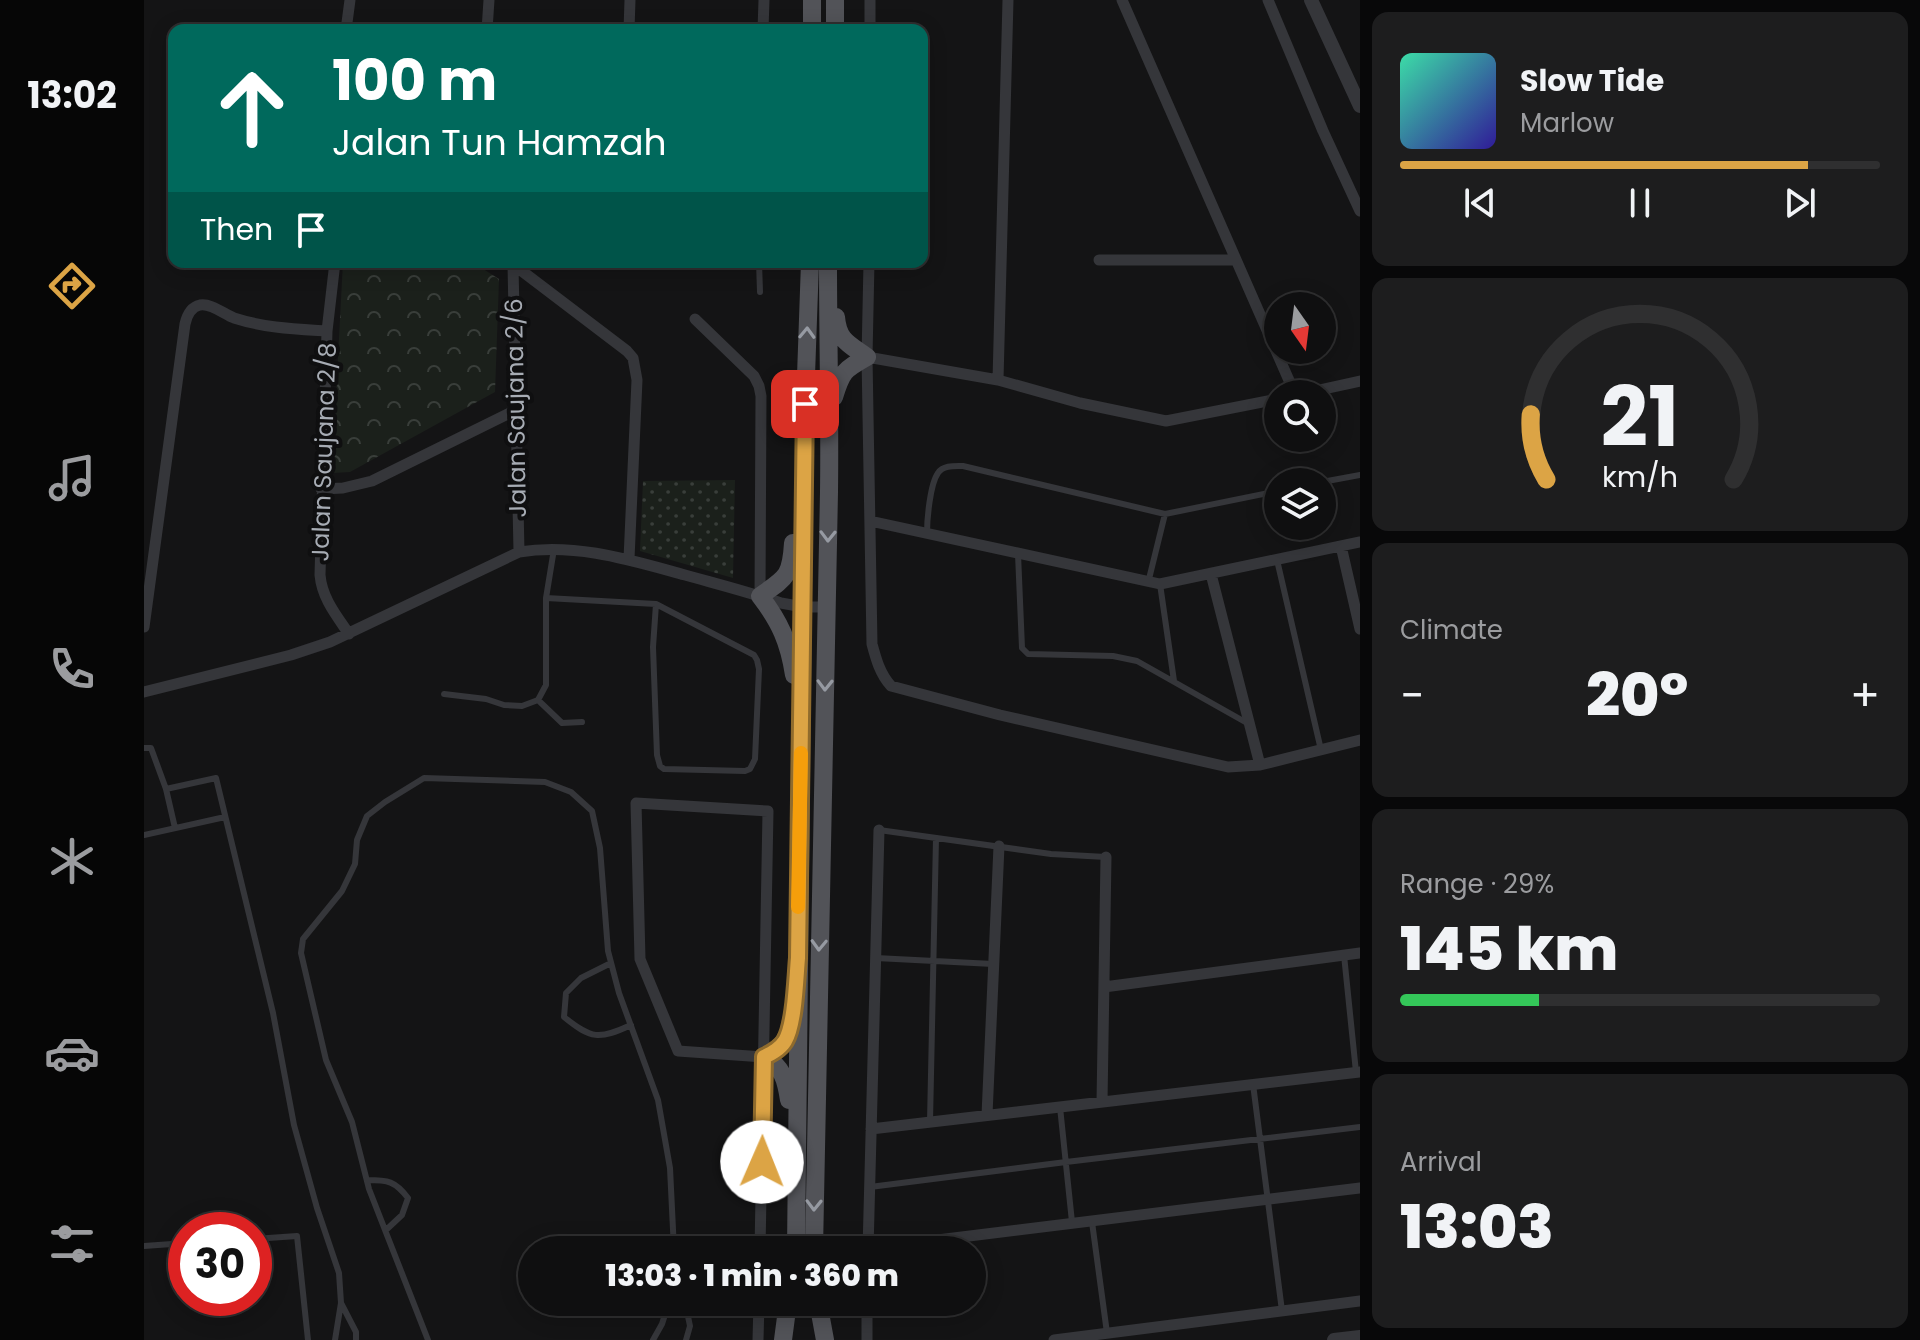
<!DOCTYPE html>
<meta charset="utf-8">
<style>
body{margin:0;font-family:Poppins,sans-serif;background:#1d1d1e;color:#f1f3f6;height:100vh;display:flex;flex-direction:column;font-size:30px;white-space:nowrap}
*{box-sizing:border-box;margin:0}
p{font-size:26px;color:#9b9c9f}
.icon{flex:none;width:44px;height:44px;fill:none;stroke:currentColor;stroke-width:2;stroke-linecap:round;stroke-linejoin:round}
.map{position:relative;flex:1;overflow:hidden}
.details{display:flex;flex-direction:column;gap:12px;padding:12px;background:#080809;width:560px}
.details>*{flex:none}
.banner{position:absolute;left:24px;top:24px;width:760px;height:244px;border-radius:16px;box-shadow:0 4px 20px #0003,0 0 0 2px #2f2f30;background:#00695c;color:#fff;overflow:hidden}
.needle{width:52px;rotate:166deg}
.controls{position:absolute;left:1120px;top:292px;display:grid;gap:16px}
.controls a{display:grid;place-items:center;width:72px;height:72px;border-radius:50%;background:#0f0f10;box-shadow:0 4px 20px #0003,0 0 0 2px #2f2f30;font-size:40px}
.speed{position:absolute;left:24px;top:1212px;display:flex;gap:16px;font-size:40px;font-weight:700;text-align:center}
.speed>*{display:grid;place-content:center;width:104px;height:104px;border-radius:50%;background:#0f0f10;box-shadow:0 4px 20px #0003,0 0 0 2px #2f2f30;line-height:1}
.speed .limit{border:12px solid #d22;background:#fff;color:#111}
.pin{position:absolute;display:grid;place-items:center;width:68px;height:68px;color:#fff;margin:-34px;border-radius:16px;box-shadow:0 4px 12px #0006}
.me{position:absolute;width:88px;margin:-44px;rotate:1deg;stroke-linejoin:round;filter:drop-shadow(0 0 6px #0008)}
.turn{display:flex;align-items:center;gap:28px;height:168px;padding:0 32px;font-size:36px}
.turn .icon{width:104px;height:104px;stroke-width:2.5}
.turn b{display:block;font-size:56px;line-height:68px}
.then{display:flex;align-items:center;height:76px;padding:0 32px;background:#0003;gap:16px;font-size:30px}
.big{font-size:60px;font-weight:800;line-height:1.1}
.details .tile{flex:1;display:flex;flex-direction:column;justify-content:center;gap:12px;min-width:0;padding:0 28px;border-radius:16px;background:#1d1d1e}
.details .dial{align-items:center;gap:0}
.dial svg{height:208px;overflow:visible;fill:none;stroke:#2f2f30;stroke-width:7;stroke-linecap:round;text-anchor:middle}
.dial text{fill:#f1f3f6;stroke:none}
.song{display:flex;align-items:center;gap:24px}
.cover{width:96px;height:96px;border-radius:12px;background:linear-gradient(135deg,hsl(160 70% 55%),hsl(250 70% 35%))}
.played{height:8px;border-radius:4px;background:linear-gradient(90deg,#dca445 85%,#2f2f30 85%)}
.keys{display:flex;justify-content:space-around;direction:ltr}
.heat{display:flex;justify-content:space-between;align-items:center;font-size:44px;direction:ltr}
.charge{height:12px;border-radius:6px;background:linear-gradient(90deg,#34c759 29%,#2f2f30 0)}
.trip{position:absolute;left:374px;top:1236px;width:468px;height:80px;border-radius:40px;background:#0f0f10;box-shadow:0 4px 20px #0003,0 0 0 2px #2f2f30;font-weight:800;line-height:80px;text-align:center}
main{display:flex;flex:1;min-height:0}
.menu{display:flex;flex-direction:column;width:144px;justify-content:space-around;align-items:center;background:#060606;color:#9b9c9f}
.menu .icon{width:56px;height:56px}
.menu .active{color:#dca445}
.menu b{font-size:36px;color:#f1f3f6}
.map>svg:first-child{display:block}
.grass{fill:url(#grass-dots)}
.park{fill:url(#park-crowns)}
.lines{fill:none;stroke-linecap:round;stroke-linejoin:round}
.service{stroke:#35363a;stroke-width:6}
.minor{stroke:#35363a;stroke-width:11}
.tertiary{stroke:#35363a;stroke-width:14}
.primary{stroke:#525358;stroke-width:18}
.oneway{stroke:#969aa2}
.route-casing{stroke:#8f6b2d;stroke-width:20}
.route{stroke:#dca445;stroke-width:14}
.slow{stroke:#f59e0b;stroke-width:14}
.labels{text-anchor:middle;stroke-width:8;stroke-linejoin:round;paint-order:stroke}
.street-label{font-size:24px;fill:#a7acb4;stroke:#0f0f10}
</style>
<main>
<nav class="menu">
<b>13:02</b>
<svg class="icon active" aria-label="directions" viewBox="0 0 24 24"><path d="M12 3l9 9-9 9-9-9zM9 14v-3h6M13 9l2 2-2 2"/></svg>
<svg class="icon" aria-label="music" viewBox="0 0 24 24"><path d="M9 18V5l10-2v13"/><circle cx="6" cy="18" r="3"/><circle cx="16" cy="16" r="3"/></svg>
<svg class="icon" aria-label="phone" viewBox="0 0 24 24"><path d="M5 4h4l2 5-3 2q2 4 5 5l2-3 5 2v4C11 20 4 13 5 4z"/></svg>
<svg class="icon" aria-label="climate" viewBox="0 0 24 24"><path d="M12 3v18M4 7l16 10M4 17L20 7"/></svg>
<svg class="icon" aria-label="car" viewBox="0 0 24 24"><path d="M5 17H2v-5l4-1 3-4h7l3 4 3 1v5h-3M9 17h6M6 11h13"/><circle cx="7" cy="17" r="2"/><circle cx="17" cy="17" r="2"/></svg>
<svg class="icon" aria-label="filters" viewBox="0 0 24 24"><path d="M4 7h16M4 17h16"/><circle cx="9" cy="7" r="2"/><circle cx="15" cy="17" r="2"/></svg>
</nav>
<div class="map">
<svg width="1216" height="1340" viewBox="0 0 1216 1340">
<defs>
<pattern id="grass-dots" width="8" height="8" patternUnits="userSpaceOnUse" patternTransform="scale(2)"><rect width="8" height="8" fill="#1b201b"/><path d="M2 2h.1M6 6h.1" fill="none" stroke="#393e3a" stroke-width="1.8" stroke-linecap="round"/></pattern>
<pattern id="park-crowns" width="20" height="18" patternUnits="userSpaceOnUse" patternTransform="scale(2)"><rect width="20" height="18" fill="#1b201b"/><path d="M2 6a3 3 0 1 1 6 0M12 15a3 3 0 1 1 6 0" fill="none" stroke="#393e3a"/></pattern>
</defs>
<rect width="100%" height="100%" fill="#141415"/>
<path class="grass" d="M591 480 589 578 496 551 499 481Z"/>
<path class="park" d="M199 262H328L355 279 351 392 206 472 188 473Z"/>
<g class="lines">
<path class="service" d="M615 262 616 292
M1178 482 1216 475
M783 533C783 520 786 484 794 473 799 465 811 466 819 466L1021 514 1134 491
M874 554 878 648 884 654 969 656 993 661 1103 723
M1133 560 1177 750
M1004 583 1021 514
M1016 584 1030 681
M402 598 512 604 610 655 613 660 615 669 611 759 606 769 601 771 520 769 516 766 513 755 509 647 512 604
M300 694 342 699 360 705 378 706 394 700 402 685V598L410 549
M394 700 418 723 438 722
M0 748H7L22 789 72 778 129 1013 150 1125 173 1208 195 1273 197 1303 191 1340
M22 789 31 828
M735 830 907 854 962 857
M0 835 81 817
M1200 955 1212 1072
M732 958 849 964
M467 963 437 978 422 993 420 1017C447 1039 455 1040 487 1025
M1109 1084 1138 1311
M916 1107 928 1222
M786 1122 792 838
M223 1180C244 1180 251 1181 264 1198L258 1215 242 1230
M726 1187 922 1162 1216 1127
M948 1222 963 1333
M110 1239 153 1236 164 1340
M0 1246 42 1243
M541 1302 546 1326 542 1340
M197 1303 212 1332V1340
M284 1340 225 1189 208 1122 182 1060 157 953 159 939 198 891 211 864 213 840 223 816 241 802 280 778 401 782 427 792 448 811 456 848 464 951 475 993 514 1100 526 1168 530 1250
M509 1340 518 1324 525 1302"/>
<path class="minor" d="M978 0 1151 394
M1124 0 1179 131 1216 211
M202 30 206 0
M343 30 345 0
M485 30 486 0
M619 30 620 0
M726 30V0
M955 260H1091
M191 262 183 331 176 575C178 598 192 615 205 634
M366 262 483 351 489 358 493 380 485 559
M725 262 723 357 728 644C732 659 736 674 747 686L856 715 1084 767 1116 765 1216 740
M369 265 375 552
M551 319 610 376 615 386 617 396 616 596
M723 357 854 380 936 403 1022 421 1134 399
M854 380 864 0
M1157 394 1216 381
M177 489 199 488 228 481 372 410
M726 521 1016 584 1216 542
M1197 546 1216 629
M1067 574 1116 765
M0 627 41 324C43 315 47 307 56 305 67 303 80 314 90 318 121 328 152 329 183 331
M0 692 147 655 186 642 375 552C433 543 486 560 541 575 573 584 605 592 637 603L659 607H683
M960 987 1216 953
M958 1102 962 857
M843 1115 855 846
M727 1129 1216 1072
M616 1250 624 811 492 803 496 959 534 1051 620 1057
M712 1250 1216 1188
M724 1250 735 830
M723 1302V1340
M614 1340 615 1302
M910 1340 1216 1301"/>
<path class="tertiary" d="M1167 0 1216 106
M1190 1340 1216 1337"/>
<path class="primary" d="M668 30V0
M691 30V0
M690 397C698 371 700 370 723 357 705 344 694 341 692 317
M649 543C647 576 643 577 616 596 636 622 645 642 650 675
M620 1057C637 1049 645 1038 647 1020
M620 1057C639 1067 642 1080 645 1100
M652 1250 661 404 666 262
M670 1250C673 997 682 745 685 492 686 416 684 339 684 262
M674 1302 681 1340
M639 1340 644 1302"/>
</g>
<defs><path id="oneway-chevron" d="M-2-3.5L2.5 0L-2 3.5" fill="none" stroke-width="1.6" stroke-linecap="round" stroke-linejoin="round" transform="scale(2)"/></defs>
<g class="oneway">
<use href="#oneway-chevron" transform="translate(663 333) rotate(-88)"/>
<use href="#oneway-chevron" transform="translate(684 536) rotate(91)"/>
<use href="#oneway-chevron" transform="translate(681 685) rotate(91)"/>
<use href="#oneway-chevron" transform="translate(675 945) rotate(92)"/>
<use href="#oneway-chevron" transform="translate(670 1205) rotate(91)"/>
</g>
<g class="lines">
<defs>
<path id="route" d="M618 1162 620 1057C628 1053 636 1049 641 1041 651 1024 652 980 654 958L661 404"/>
</defs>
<use href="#route" class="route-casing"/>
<use href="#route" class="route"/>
<path class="slow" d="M654 907 657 753"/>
</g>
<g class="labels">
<g class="street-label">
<text transform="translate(372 408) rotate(-91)" y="8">Jalan Saujana 2/6</text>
<text transform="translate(180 452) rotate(-88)" y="8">Jalan Saujana 2/8</text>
</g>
</g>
</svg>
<div class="controls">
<a><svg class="needle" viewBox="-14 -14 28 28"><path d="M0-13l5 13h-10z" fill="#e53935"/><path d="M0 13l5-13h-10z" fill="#9b9c9f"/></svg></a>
<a><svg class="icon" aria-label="search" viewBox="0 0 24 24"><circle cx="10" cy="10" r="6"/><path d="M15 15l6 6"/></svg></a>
<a><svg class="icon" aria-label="layers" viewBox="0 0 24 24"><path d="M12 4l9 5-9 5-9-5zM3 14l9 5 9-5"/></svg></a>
</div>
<div class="speed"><div class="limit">30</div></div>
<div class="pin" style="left:661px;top:404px;background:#d93025"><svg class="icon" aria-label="arrive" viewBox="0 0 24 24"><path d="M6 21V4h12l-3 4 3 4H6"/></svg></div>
<svg class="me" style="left:618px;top:1162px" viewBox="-20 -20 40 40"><circle r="19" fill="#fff"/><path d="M0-13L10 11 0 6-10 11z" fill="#dca445"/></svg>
<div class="trip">13:03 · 1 min · 360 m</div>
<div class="banner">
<div class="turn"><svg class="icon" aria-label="ahead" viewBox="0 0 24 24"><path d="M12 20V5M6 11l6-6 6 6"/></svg><div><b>100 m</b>Jalan Tun Hamzah</div></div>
<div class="then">Then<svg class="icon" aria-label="arrive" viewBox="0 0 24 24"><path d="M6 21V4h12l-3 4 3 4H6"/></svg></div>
</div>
</div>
<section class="details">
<div class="tile">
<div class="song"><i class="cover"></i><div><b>Slow Tide</b><p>Marlow</p></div></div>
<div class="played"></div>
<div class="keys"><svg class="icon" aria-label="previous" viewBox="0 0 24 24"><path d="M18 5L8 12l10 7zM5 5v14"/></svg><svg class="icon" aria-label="pause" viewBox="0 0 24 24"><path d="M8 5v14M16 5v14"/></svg><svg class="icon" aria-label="next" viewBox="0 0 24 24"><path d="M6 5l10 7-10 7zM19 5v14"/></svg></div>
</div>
<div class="tile dial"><svg viewBox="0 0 100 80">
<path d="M14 69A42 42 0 1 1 86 69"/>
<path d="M14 69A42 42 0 0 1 8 44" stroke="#dca445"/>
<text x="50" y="56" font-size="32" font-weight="700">21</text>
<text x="50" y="72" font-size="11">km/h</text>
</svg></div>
<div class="tile"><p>Climate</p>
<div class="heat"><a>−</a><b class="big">20°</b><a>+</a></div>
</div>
<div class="tile"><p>Range · 29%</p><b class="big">145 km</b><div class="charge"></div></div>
<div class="tile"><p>Arrival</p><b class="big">13:03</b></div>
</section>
</main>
